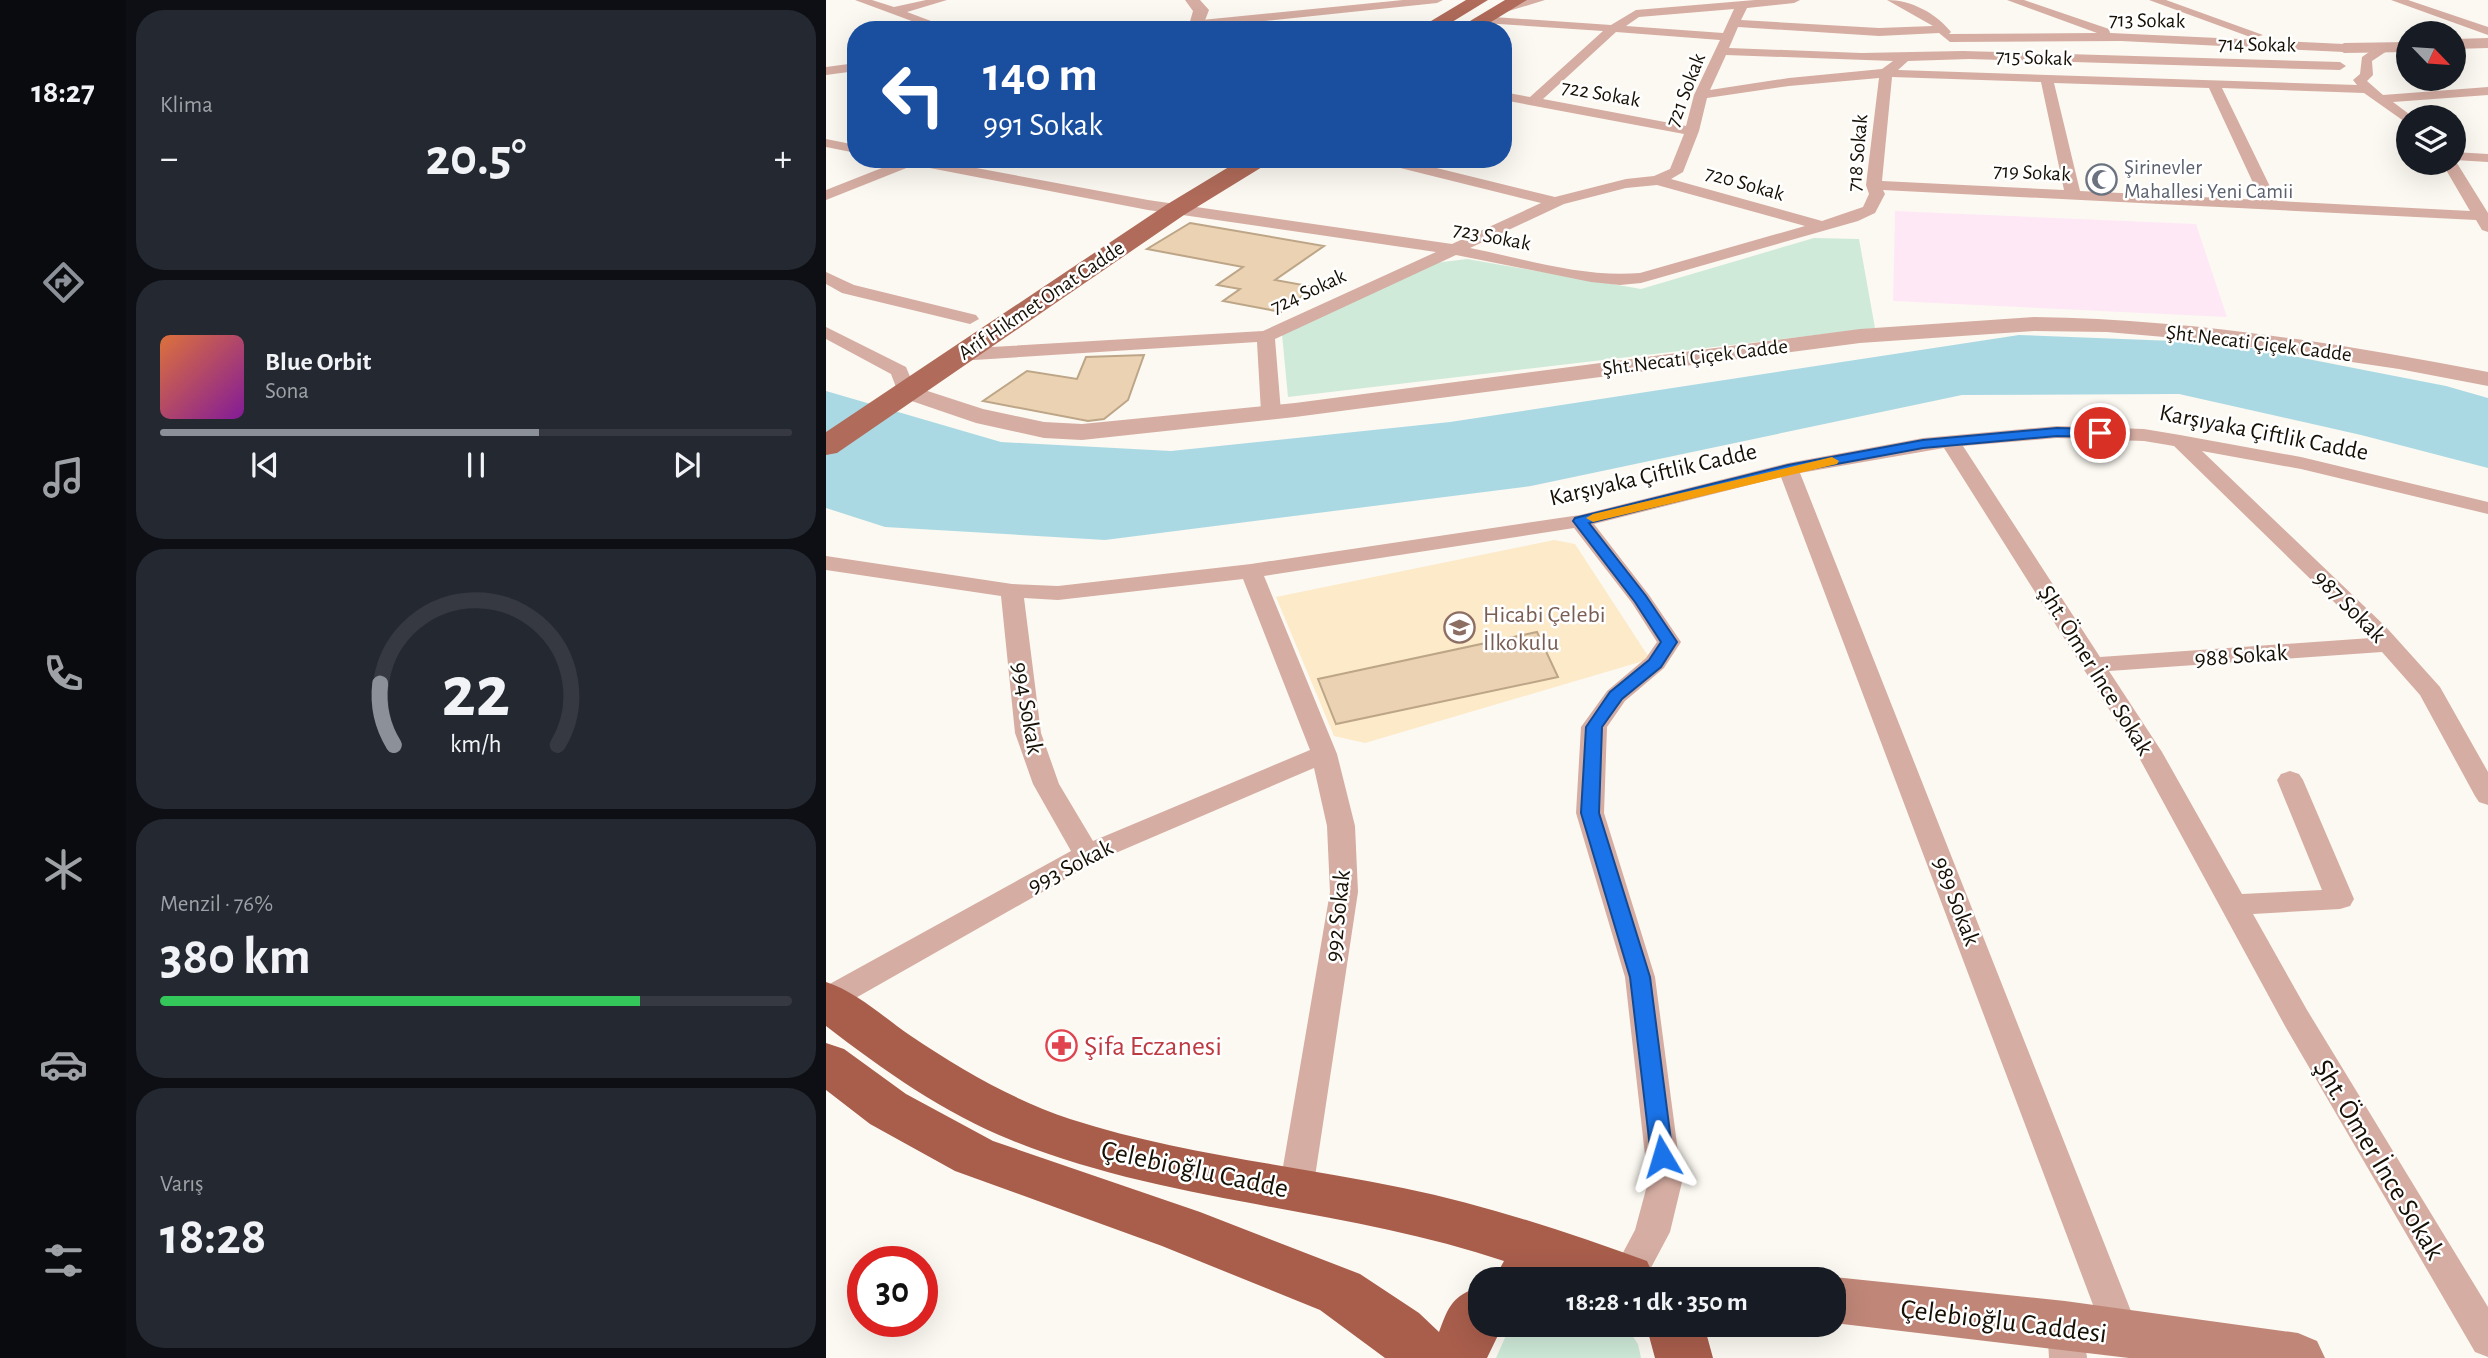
<!DOCTYPE html>
<html lang="tr">
<meta charset="utf-8">
<style>
body{margin:0;font-family:"Alegreya Sans",sans-serif;background:#242831;color:#f1f3f6;height:100vh;display:flex;flex-direction:column;font-size:26px;white-space:nowrap}
*{box-sizing:border-box;margin:0}
p{font-size:23px;color:#9ea1a6}
.icon{flex:none;width:38px;height:38px;fill:none;stroke:currentColor;stroke-width:2;stroke-linecap:round;stroke-linejoin:round}
.map{position:relative;flex:1;overflow:hidden}
.drawer{display:flex;flex-direction:column;gap:10px;padding:10px;background:#0d0f14;width:700px}
.drawer>*{flex:none}
.hud{position:absolute;left:21px;top:21px;width:665px;height:147px;border-radius:28px;box-shadow:0 7px 28px #0002;background:#1a4fa0;color:#fff;overflow:hidden}
.needle{width:46px;rotate:115deg}
.controls{position:absolute;left:1570px;top:21px;display:grid;gap:14px}
.controls a{display:grid;place-items:center;width:70px;height:70px;border-radius:50%;background:#171b24;box-shadow:0 7px 28px #0002;font-size:35px}
.speed{position:absolute;left:21px;top:1246px;display:flex;gap:14px;font-size:35px;font-weight:700;text-align:center}
.speed>*{display:grid;place-content:center;width:91px;height:91px;border-radius:50%;background:#171b24;box-shadow:0 7px 28px #0002;line-height:1}
.speed .limit{border:10px solid #d22;background:#fff;color:#111}
.pin{position:absolute;display:grid;place-items:center;width:60px;height:60px;color:#fff;margin:-30px;border:4px solid #fff;border-radius:50%;box-shadow:0 2px 7px #0007}
.me{position:absolute;width:77px;margin:-38px;rotate:353deg;stroke-linejoin:round;filter:drop-shadow(0 0 5px #0008)}
.turn{display:flex;align-items:center;gap:24px;height:147px;padding:0 21px;font-size:32px}
.turn .icon{width:91px;height:91px;stroke-width:2.5}
.turn b{display:block;font-size:49px;line-height:60px}
.big{font-size:52px;font-weight:700;line-height:1.1}
.drawer .card{flex:1;display:flex;flex-direction:column;justify-content:center;gap:10px;min-width:0;padding:0 24px;border-radius:28px;background:#242831}
.drawer .dial{align-items:center;gap:0}
.dial svg{height:182px;overflow:visible;fill:none;stroke:#363941;stroke-width:7;stroke-linecap:round;text-anchor:middle}
.dial text{fill:#f1f3f6;stroke:none}
.song{display:flex;align-items:center;gap:21px}
.cover{width:84px;height:84px;border-radius:10px;background:linear-gradient(135deg,hsl(20 70% 55%),hsl(290 70% 35%))}
.played{height:7px;border-radius:4px;background:linear-gradient(90deg,#8c9099 60%,#363941 60%)}
.keys{display:flex;justify-content:space-around;direction:ltr}
.heat{display:flex;justify-content:space-between;align-items:center;font-size:38px;direction:ltr}
.charge{height:10px;border-radius:5px;background:linear-gradient(90deg,#34c759 76%,#363941 0)}
.trip{position:absolute;left:642px;top:1267px;width:378px;height:70px;border-radius:28px;background:#171b24;box-shadow:0 7px 28px #0002;font-weight:700;line-height:70px;text-align:center}
main{display:flex;flex:1;min-height:0}
.tab-bar{display:flex;flex-direction:column;width:126px;justify-content:space-around;align-items:center;background:#090b0e;color:#9ea1a6}
.tab-bar .icon{width:49px;height:49px}
.tab-bar .on{color:#8c9099}
.tab-bar b{font-size:32px;color:#f1f3f6}
.map>svg:first-child{display:block}
.commercial{fill:#fee8f6}
.built{fill:#fceac9}
.green{fill:#cfead9}
.water{fill:#abd9e3}
.building{fill:#ebd2b3;stroke:#bda587;stroke-width:2}
.lines{fill:none;stroke-linecap:round;stroke-linejoin:round}
.minor{fill:#d5ada2;fill-rule:evenodd}
.tertiary{fill:#d5ada2;fill-rule:evenodd}
.secondary{fill:#c08778;fill-rule:evenodd}
.primary{fill:#b06b5a;fill-rule:evenodd}
.trunk{fill:#a95e4c;fill-rule:evenodd}
.route{fill:#1a73e8;stroke:#114b97;stroke-width:2}
.slow{fill:#f59e0b}
.labels{text-anchor:middle;stroke-width:5;stroke-linejoin:round;paint-order:stroke}
.far-street-label{font-size:21px;fill:#161005;stroke:#fff}
.far-worship-label{font-size:21px;fill:#5b616d;stroke:#fff;text-anchor:start}
.street-label{font-size:24px;fill:#161005;stroke:#fff}
.education-label{font-size:24px;fill:#785e54;stroke:#fff;text-anchor:start}
.near-health-label{font-size:28px;fill:#be3a42;stroke:#fff;text-anchor:start}
.near-street-label{font-size:28px;fill:#161005;stroke:#fff}
</style>
<main>
<nav class="tab-bar">
<b>18:27</b>
<svg class="icon on" aria-label="directions" viewBox="0 0 24 24"><path d="M12 3l9 9-9 9-9-9zM9 14v-3h6M13 9l2 2-2 2"/></svg>
<svg class="icon" aria-label="music" viewBox="0 0 24 24"><path d="M9 18V5l10-2v13"/><circle cx="6" cy="18" r="3"/><circle cx="16" cy="16" r="3"/></svg>
<svg class="icon" aria-label="phone" viewBox="0 0 24 24"><path d="M5 4h4l2 5-3 2q2 4 5 5l2-3 5 2v4C11 20 4 13 5 4z"/></svg>
<svg class="icon" aria-label="climate" viewBox="0 0 24 24"><path d="M12 3v18M4 7l16 10M4 17L20 7"/></svg>
<svg class="icon" aria-label="car" viewBox="0 0 24 24"><path d="M5 17H2v-5l4-1 3-4h7l3 4 3 1v5h-3M9 17h6M6 11h13"/><circle cx="7" cy="17" r="2"/><circle cx="17" cy="17" r="2"/></svg>
<svg class="icon" aria-label="filters" viewBox="0 0 24 24"><path d="M4 7h16M4 17h16"/><circle cx="9" cy="7" r="2"/><circle cx="15" cy="17" r="2"/></svg>
</nav>
<section class="drawer">
<div class="card"><p>Klima</p>
<div class="heat"><a>−</a><b class="big">20.5°</b><a>+</a></div>
</div>
<div class="card">
<div class="song"><i class="cover"></i><div><b>Blue Orbit</b><p>Sona</p></div></div>
<div class="played"></div>
<div class="keys"><svg class="icon" aria-label="previous" viewBox="0 0 24 24"><path d="M18 5L8 12l10 7zM5 5v14"/></svg><svg class="icon" aria-label="pause" viewBox="0 0 24 24"><path d="M8 5v14M16 5v14"/></svg><svg class="icon" aria-label="next" viewBox="0 0 24 24"><path d="M6 5l10 7-10 7zM19 5v14"/></svg></div>
</div>
<div class="card dial"><svg viewBox="0 0 100 80">
<path d="M14 69A42 42 0 1 1 86 69"/>
<path d="M14 69A42 42 0 0 1 8 42" stroke="#8c9099"/>
<text x="50" y="56" font-size="32" font-weight="700">22</text>
<text x="50" y="72" font-size="11">km/h</text>
</svg></div>
<div class="card"><p>Menzil · 76%</p><b class="big">380 km</b><div class="charge"></div></div>
<div class="card"><p>Varış</p><b class="big">18:28</b></div>
</section>
<div class="map">
<svg width="1662" height="1358" viewBox="0 0 1662 1358">
<rect width="100%" height="100%" fill="#fcf9f2"/>
<path class="commercial" d="M1069 211 1370 224 1401 317 1067 301Z"/>
<path class="built" d="M728 540 749 544 824 659 539 743 508 736 450 597Z"/>
<path class="green" d="M988 238 1033 239 1049 328 462 397 456 334 609 263 641 259 815 289Z
M690 1325H799L812 1344 815 1358H670L681 1333Z"/>
<path class="water" d="M1193 335 1400 343 1620 386 1662 398V468L1535 435 1353 394 1136 395 705 486 279 540 59 527 0 508V391L175 442 345 451 624 422Z"/>
<path class="building" d="M364 223 498 246 449 280 488 287 455 312 397 301 414 289 391 285 417 267 321 249Z
M318 355 302 400 278 419 262 421 157 401 201 371 251 379 260 357Z
M711 632 732 677 510 724 492 679Z"/>
<g class="lines">
<path class="minor" d="M29 0H46L68 7 100 0H121L81 12 129 30H110Z
M577 0H617L611 3 353 30H309L315 26Z
M699 0H719L673 14 667 10Z
M929 0H974L968 3 921 8 915 20 1053 28 1107 26 1061 0C1085 0 1110 13 1125 32L1123 34 1271 33 1181 0H1198L1283 29 1284 33 1518 44 1524 48 1518 52 1295 41 1124 42 1113 33 1053 36 912 27 903 48 1035 53 1137 51 1514 62 1520 66 1514 70 1143 59 1082 61 1072 70 1531 85 1527 80 1534 74 1536 57 1553 45H1561V51L1546 61 1547 75 1541 81 1557 95 1662 87V95L1567 102 1587 117H1582V124L1538 93 1396 88 1451 201 1644 211 1616 163H1628V152L1662 154V162L1629 160 1662 213V232L1656 230 1650 220 1057 190 1059 194 1049 213 1032 221 815 283 794 285 765 282 630 255 449 339 455 412 445 418 435 412 431 342 132 361 123 355 132 349 437 331 610 252 322 210 88 165 0 200V190L71 162 70 159H102L322 200 626 244 715 203 550 162 548 159H574L729 197 800 179 828 176 844 169 858 134 677 100V92L704 97 777 31 657 23 651 19 653 16 785 25 810 10ZM908 9 897 33 800 26 813 17ZM790 32 894 40 868 95 860 126 717 99ZM900 55 1067 61 1056 69 963 78 884 90ZM1066 77 1215 82 1238 190 1056 181ZM1053 78 1040 185 1043 194 1037 207 996 221 845 179 857 172 873 131 881 98 963 86ZM1228 83 1383 88 1435 200 1254 191ZM831 185 979 226 814 273C758 278 699 259 644 248L738 204 800 188Z
M1323 0H1340L1437 35 1427 38Z
M1565 0H1582L1662 27V35Z
M30 63V71L0 75V67Z
M0 139 30 145V153L0 147Z
M0 272 28 285 150 315 153 319 144 324 16 293 0 284Z
M0 327 80 367 90 391 87 395H73L65 374 0 339Z
M1231 426 1318 429 1354 435 1475 457 1662 502V514L1475 469 1376 451 1560 627 1614 687 1662 772V805L1653 802 1649 796 1594 695 1556 652 1283 671 1336 752 1416 894 1496 890 1451 780 1455 774 1464 771 1473 774 1477 780 1528 899 1524 906 1514 909 1427 914 1481 1010 1662 1307V1357L1649 1352 1459 1026 1310 752 1118 448 974 473 1314 1334 1309 1346 1296 1351 1283 1346 1278 1334 955 477 768 524 823 595 855 642 838 668 799 701 781 727 778 813 829 977 856 1182 844 1232 819 1279H783L809 1230 822 1182 799 977 750 813 755 727 781 691 820 658 831 642 806 603 748 528 438 576 511 754 529 826 532 892 487 1190 482 1200 470 1204 458 1200 453 1190 504 892 501 826 488 768 271 861 12 1008 0 1011V986L245 851 207 784 189 733 175 596 0 570V556L186 584 232 586 425 564 754 515 962 463 1097 438ZM1231 438 1318 441 1348 446 1545 638 1274 657 1137 446ZM417 579 484 750 267 841 233 784 215 733 198 598 232 600Z
M1239 1308 1252 1313 1257 1325 1261 1358H1223L1221 1325 1226 1313Z"/>
<path class="tertiary" d="M359 0H374L383 10 376 28 371 30 363 25 367 11Z
M1662 38V48L1628 49V39Z
M1582 42V52L1518 53 1510 48 1518 43Z
M1208 317C1361 319 1512 343 1662 372V386L1573 369 1384 341 1281 332 1208 331 1034 343 469 417 256 440 218 438 150 423 71 396 68 391 71 386 80 384 157 409 218 422 256 424 469 403 1034 329Z"/>
<path class="secondary" d="M1008 1277 1239 1301 1472 1333 1491 1341 1499 1358H1303L1008 1323V1279H1002Z"/>
<path class="primary" d="M640 0H662L613 30H590Z
M679 0H701L652 30H629Z
M416 159H444L441 164 358 215 11 453 0 455V432L340 205Z"/>
<path class="trunk" d="M0 982C31 992 57 1017 85 1036 134 1069 187 1100 244 1119 352 1154 467 1165 577 1188 660 1205 741 1232 821 1261L829 1279H668L678 1261C517 1207 343 1204 185 1140 118 1113 57 1070 0 1026Z
M0 1043 18 1049 80 1094 167 1141 374 1212 534 1274 593 1313 613 1332C623 1305 626 1297 654 1286V1325H677L661 1358H559L494 1310 336 1246 129 1171 44 1124 0 1090Z
M820 1325H878L887 1358H829Z"/>
</g>
<path class="route" d="M1231 428 1274 429 1281 433 1274 437 1231 436 1097 448 962 473 763 523 820 596 851 642 835 667 796 699 776 727 773 813 824 977 847 1156 844 1163 836 1165 828 1163 825 1156 804 977 755 813 760 727 784 692 823 660 835 642 809 602 747 521 749 518 962 465 1097 440Z"/>
<path class="slow" d="M1006 457 1013 461 1011 464 767 522 760 518 767 514Z"/>
<defs>
<symbol id="mosque-ring" viewBox="-11 -11 22 22"><circle r="9.5" fill="#fff" stroke="#6b7280" stroke-width="1.5"/><path d="M3.5-4.9A6 6 0 1 0 3.5 4.9A5 5 0 1 1 3.5-4.9Z" fill="#6b7280"/></symbol>
<symbol id="school-ring" viewBox="-11 -11 22 22"><circle r="9.5" fill="#fff" stroke="#8d6e63" stroke-width="1.5"/><path d="M0-5L7-2L0 1L-7-2ZM-4 1L0 2.5L4 1V4Q0 6-4 4Z" fill="#8d6e63"/></symbol>
<symbol id="pharmacy-ring" viewBox="-11 -11 22 22"><circle r="9.5" fill="#fff" stroke="#e0444e" stroke-width="1.5"/><path d="M-2-6h4v4h4v4h-4v4h-4v-4h-4v-4h4Z" fill="#e0444e"/></symbol>
</defs>
<g fill-rule="evenodd">
<use href="#mosque-ring" x="1258" y="162" width="35" height="35"/>
<use href="#school-ring" x="616" y="610" width="35" height="35"/>
<use href="#pharmacy-ring" x="218" y="1028" width="35" height="35"/>
</g>
<g class="labels">
<g class="far-street-label">
<text transform="translate(1321 20) rotate(1)" y="7">713 Sokak</text>
<text transform="translate(1431 44) rotate(1)" y="7">714 Sokak</text>
<text transform="translate(1208 57) rotate(2)" y="7">715 Sokak</text>
<text transform="translate(859 90) rotate(-69)" y="7">721 Sokak</text>
<text transform="translate(775 93) rotate(10)" y="7">722 Sokak</text>
<text transform="translate(1031 153) rotate(-85)" y="7">718 Sokak</text>
<text transform="translate(1206 172) rotate(3)" y="7">719 Sokak</text>
<text transform="translate(919 183) rotate(16)" y="7">720 Sokak</text>
<text transform="translate(666 236) rotate(11)" y="7">723 Sokak</text>
<text transform="translate(482 291) rotate(-25)" y="7">724 Sokak</text>
<text transform="translate(215 300) rotate(-34)" y="7">Arif Hikmet Onat Cadde</text>
<text transform="translate(1433 343) rotate(7)" y="7">Şht.Necati Çiçek Cadde</text>
<text transform="translate(869 357) rotate(-7)" y="7">Şht.Necati Çiçek Cadde</text>
</g>
<g class="far-worship-label">
<text x="1298" y="174">Şirinevler<tspan x="1298" dy="24">Mahallesi Yeni Camii</tspan></text>
</g>
<g class="street-label">
<text transform="translate(1438 432) rotate(11)" y="8">Karşıyaka Çiftlik Cadde</text>
<text transform="translate(827 474) rotate(-13)" y="8">Karşıyaka Çiftlik Cadde</text>
<text transform="translate(1524 606) rotate(45)" y="8">987 Sokak</text>
<text transform="translate(1415 655) rotate(-4)" y="8">988 Sokak</text>
<text transform="translate(1270 670) rotate(58)" y="8">Şht. Ömer İnce Sokak</text>
<text transform="translate(202 708) rotate(80)" y="8">994 Sokak</text>
<text transform="translate(244 866) rotate(-27)" y="8">993 Sokak</text>
<text transform="translate(1131 901) rotate(69)" y="8">989 Sokak</text>
<text transform="translate(511 916) rotate(-84)" y="8">992 Sokak</text>
</g>
<g class="education-label">
<text x="657" y="622">Hicabi Çelebi<tspan x="657" dy="28">İlkokulu</tspan></text>
</g>
<g class="near-health-label">
<text x="258" y="1055">Şifa Eczanesi</text>
</g>
<g class="near-street-label">
<text transform="translate(1554 1159) rotate(59)" y="10">Şht. Ömer İnce Sokak</text>
<text transform="translate(369 1168) rotate(12)" y="10">Çelebioğlu Cadde</text>
<text transform="translate(1178 1320) rotate(7)" y="10">Çelebioğlu Caddesi</text>
</g>
</g>
</svg>
<div class="controls">
<a><svg class="needle" viewBox="-14 -14 28 28"><path d="M0-13l5 13h-10z" fill="#e53935"/><path d="M0 13l5-13h-10z" fill="#9ea1a6"/></svg></a>
<a><svg class="icon" aria-label="layers" viewBox="0 0 24 24"><path d="M12 4l9 5-9 5-9-5zM3 14l9 5 9-5"/></svg></a>
</div>
<div class="speed"><div class="limit">30</div></div>
<div class="pin" style="left:1274px;top:433px;background:#d93025"><svg class="icon" aria-label="arrive" viewBox="0 0 24 24"><path d="M6 21V4h12l-3 4 3 4H6"/></svg></div>
<svg class="me" style="left:836px;top:1156px" viewBox="-20 -20 40 40"><path d="M0-17L14 15 0 8-14 15z" fill="#1a73e8" stroke="#fff" stroke-width="4"/></svg>
<div class="trip">18:28 · 1 dk · 350 m</div>
<div class="hud">
<div class="turn"><svg class="icon" aria-label="left" viewBox="0 0 24 24"><path d="M17 20v-9H6M10 6l-5 5 5 5"/></svg><div><b>140 m</b>991 Sokak</div></div>
</div>
</div>
</main>
